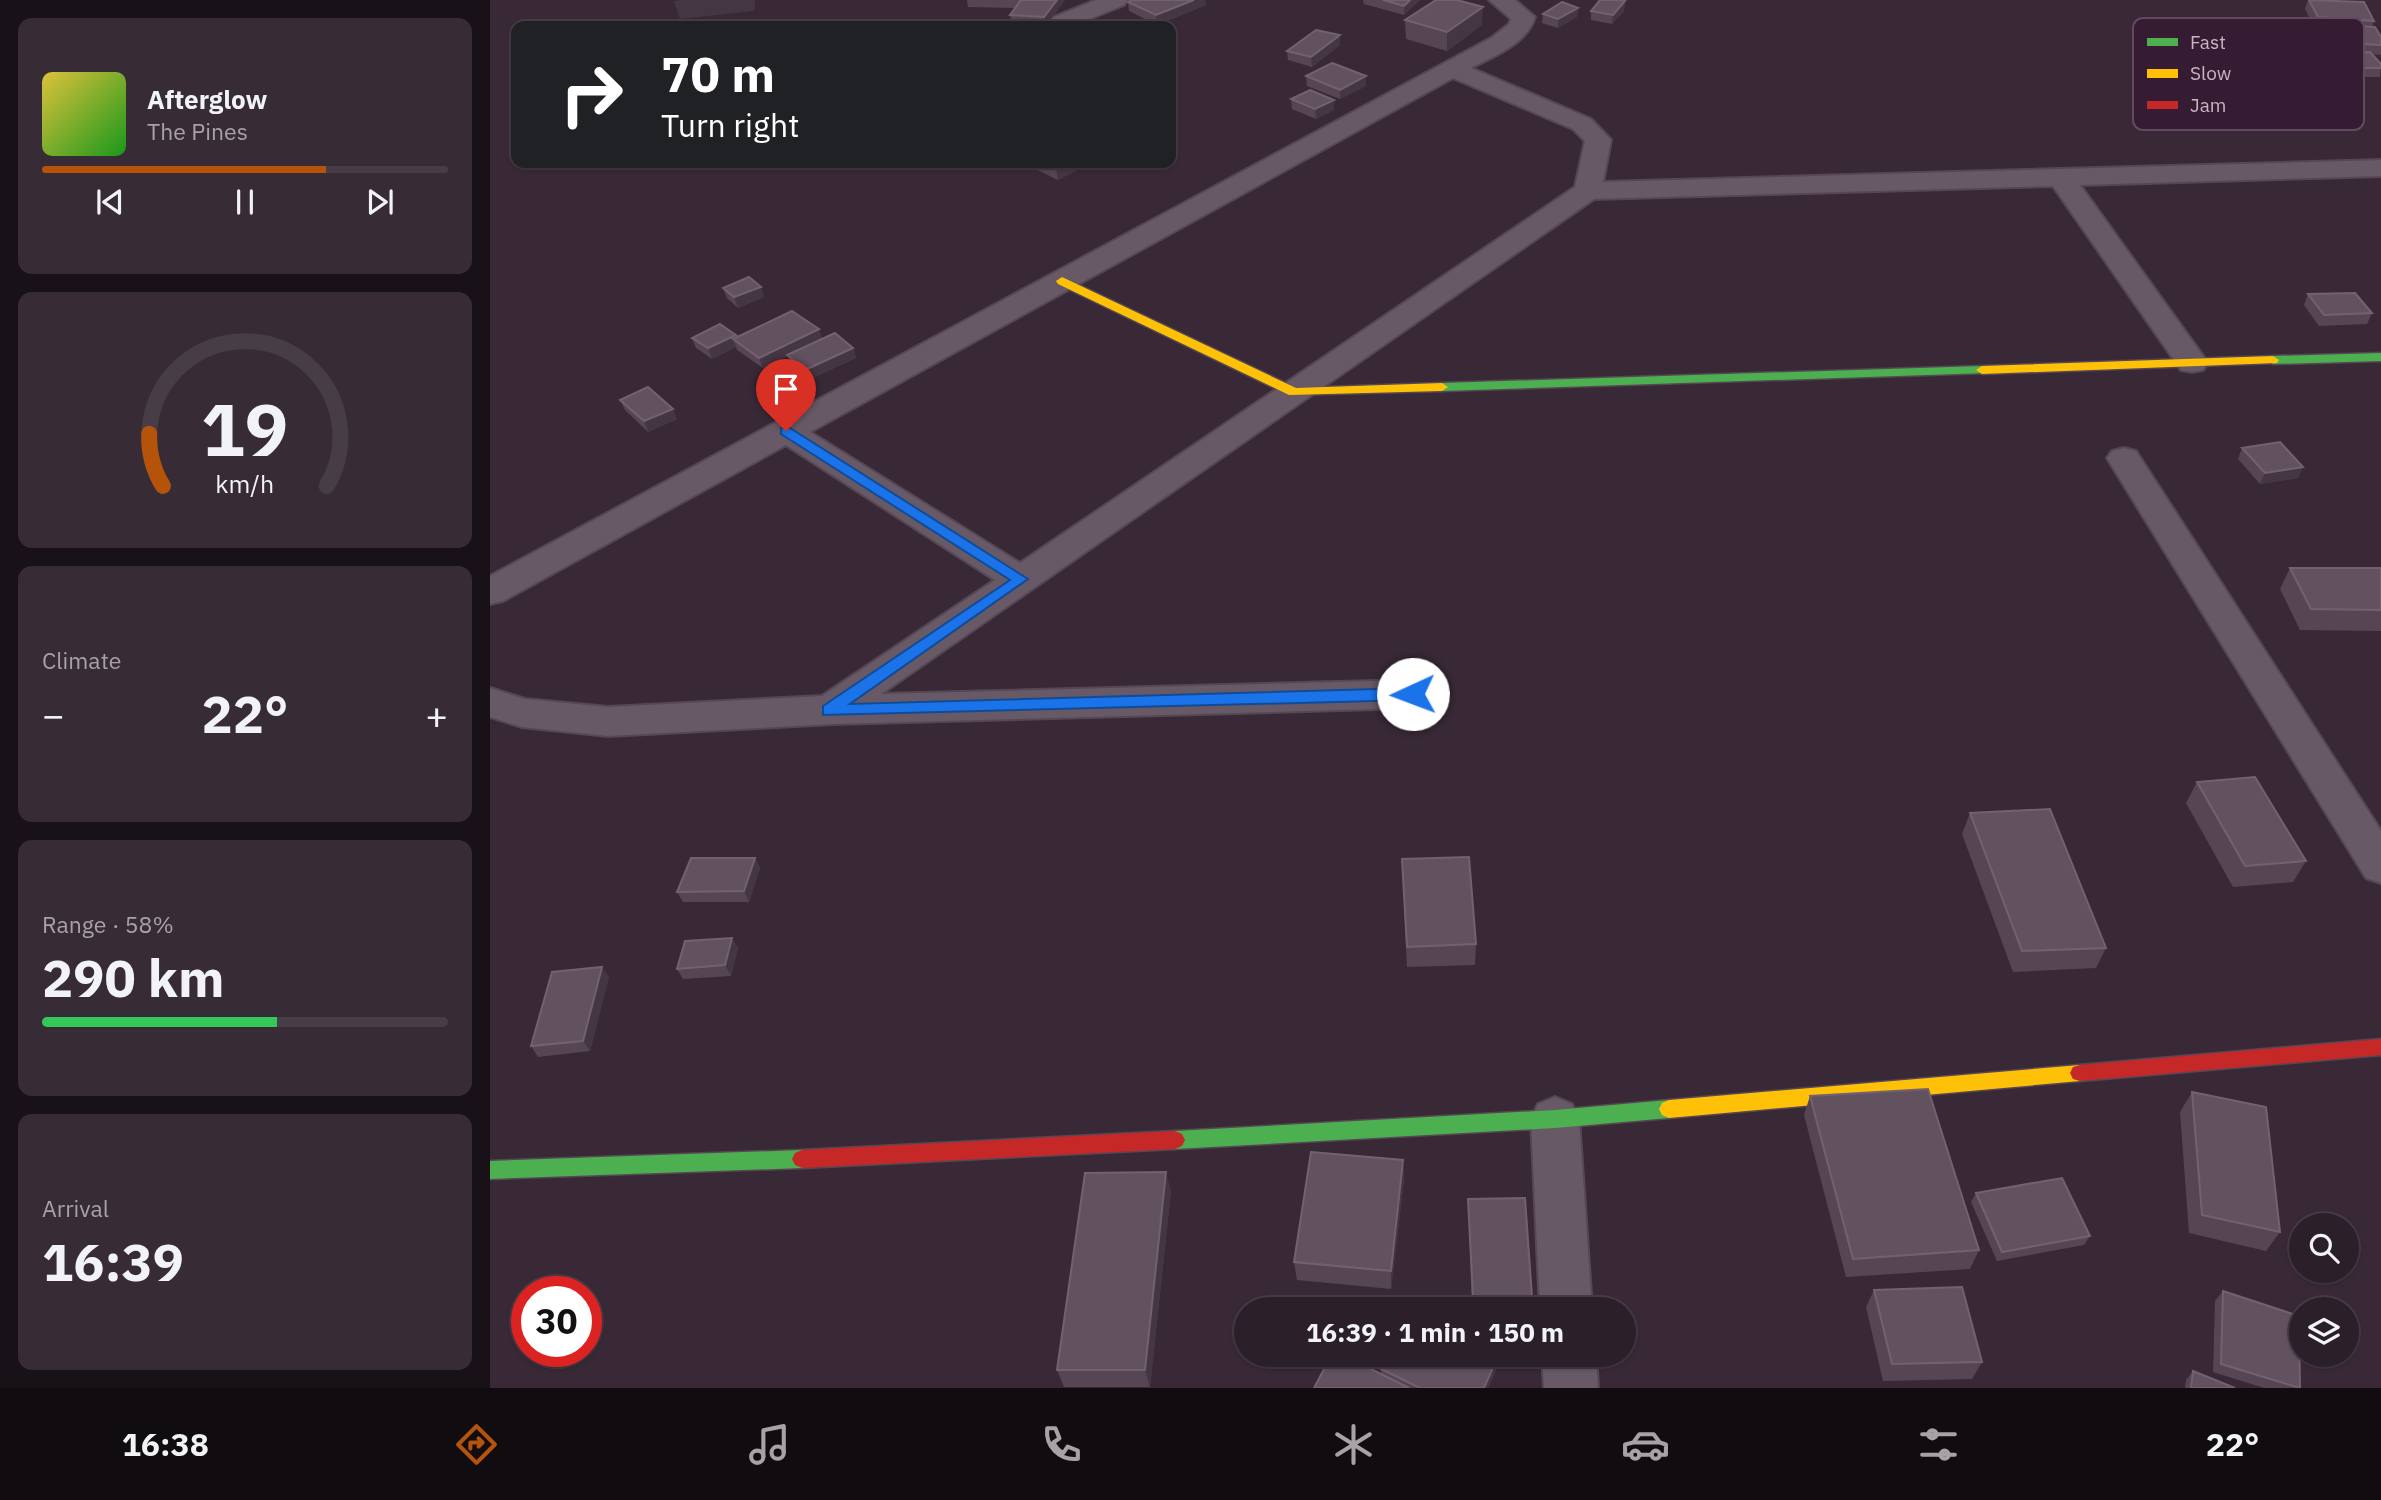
<!DOCTYPE html>
<meta charset="utf-8">
<style>
body{margin:0;font-family:"IBM Plex Sans",sans-serif;background:#372c35;color:#f1f3f6;height:100vh;display:flex;flex-direction:column;font-size:26px;white-space:nowrap}
*{box-sizing:border-box;margin:0}
p{font-size:23px;color:#a6a2a8}
.icon{flex:none;width:38px;height:38px;fill:none;stroke:currentColor;stroke-width:2;stroke-linecap:round;stroke-linejoin:round}
.map{position:relative;flex:1;overflow:hidden}
.drawer{display:flex;flex-direction:column;gap:18px;padding:18px;background:#181117;width:490px}
.drawer>*{flex:none}
.top-card{position:absolute;left:21px;top:21px;width:665px;height:147px;border-radius:14px;box-shadow:0 2px 5px #0004,0 0 0 2px #473d46;background:#202124;color:#fff;overflow:hidden}
.tools{position:absolute;left:1799px;top:1213px;display:grid;gap:14px}
.tools a{display:grid;place-items:center;width:70px;height:70px;border-radius:50%;background:#2b1f29;box-shadow:0 2px 5px #0004,0 0 0 2px #473d46;font-size:35px}
.speed{position:absolute;left:21px;top:1276px;display:flex;gap:14px;font-size:35px;font-weight:700;text-align:center}
.speed>*{display:grid;place-content:center;width:91px;height:91px;border-radius:50%;background:#2b1f29;box-shadow:0 2px 5px #0004,0 0 0 2px #473d46;line-height:1}
.speed .limit{border:10px solid #d22;background:#fff;color:#111}
.pin{position:absolute;display:grid;place-items:center;width:60px;height:60px;color:#fff;margin:-72px -30px;border-radius:50% 50% 50% 0;rotate:-45deg;box-shadow:0 0 7px #0007}
.pin .icon{rotate:45deg}
.me{position:absolute;width:77px;margin:-38px;rotate:268deg;stroke-linejoin:round;filter:drop-shadow(0 0 5px #0008)}
.turn{display:flex;align-items:center;gap:24px;height:147px;padding:0 35px;font-size:32px}
.turn .icon{width:91px;height:91px;stroke-width:2.5}
.turn b{display:block;font-size:49px;line-height:60px}
.big{font-size:52px;font-weight:700;line-height:1.1}
.drawer .widget{flex:1;display:flex;flex-direction:column;justify-content:center;gap:10px;min-width:0;padding:0 24px;border-radius:14px;background:#372c35}
.drawer .dial{align-items:center;gap:0}
.dial svg{height:182px;overflow:visible;fill:none;stroke:#473d46;stroke-width:7;stroke-linecap:round;text-anchor:middle}
.dial text{fill:#f1f3f6;stroke:none}
.song{display:flex;align-items:center;gap:21px}
.cover{width:84px;height:84px;border-radius:10px;background:linear-gradient(135deg,hsl(50 70% 55%),hsl(120 70% 35%))}
.played{height:7px;border-radius:4px;background:linear-gradient(90deg,#b45309 70%,#473d46 70%)}
.keys{display:flex;justify-content:space-around;direction:ltr}
.heat{display:flex;justify-content:space-between;align-items:center;font-size:38px;direction:ltr}
.charge{height:10px;border-radius:5px;background:linear-gradient(90deg,#34c759 58%,#473d46 0)}
.trip{position:absolute;left:744px;top:1297px;width:402px;height:70px;border-radius:35px;background:#2b1f29;box-shadow:0 2px 5px #0004,0 0 0 2px #473d46;font-weight:700;line-height:70px;text-align:center}
.tab-bar{display:flex;height:112px;justify-content:space-around;align-items:center;background:#110c10;color:#a6a2a8}
.tab-bar .icon{width:49px;height:49px}
.tab-bar .active{color:#b45309}
.tab-bar b{font-size:32px;color:#f1f3f6}
main{display:flex;flex:1;min-height:0}
.map>svg:first-child{display:block}
.lines{fill:none;stroke-linecap:round;stroke-linejoin:round}
.street-casing{stroke:#564754;stroke-width:4}
.fast-casing{stroke:#564754;stroke-width:3}
.slow-casing{stroke:#564754;stroke-width:3}
.jam-casing{stroke:#564754;stroke-width:3}
.street{fill:#675a66;fill-rule:evenodd}
.fast{fill:#4caf50;fill-rule:evenodd}
.slow{fill:#ffc107;fill-rule:evenodd}
.jam{fill:#c62828;fill-rule:evenodd}
.wall{fill:#564654}
.shaded-wall{fill:#453643}
.building{fill:#625260;stroke:#736170;stroke-width:2}
.route{fill:#1a73e8;stroke:#114b97;stroke-width:2}
.key{fill:#351c32;stroke:#62495f;stroke-width:2}
.key-label{font-size:19px;fill:#cbb3c7}
</style>
<main>
<section class="drawer">
<div class="widget">
<div class="song"><i class="cover"></i><div><b>Afterglow</b><p>The Pines</p></div></div>
<div class="played"></div>
<div class="keys"><svg class="icon" aria-label="previous" viewBox="0 0 24 24"><path d="M18 5L8 12l10 7zM5 5v14"/></svg><svg class="icon" aria-label="pause" viewBox="0 0 24 24"><path d="M8 5v14M16 5v14"/></svg><svg class="icon" aria-label="next" viewBox="0 0 24 24"><path d="M6 5l10 7-10 7zM19 5v14"/></svg></div>
</div>
<div class="widget dial"><svg viewBox="0 0 100 80">
<path d="M14 69A42 42 0 1 1 86 69"/>
<path d="M14 69A42 42 0 0 1 8 46" stroke="#b45309"/>
<text x="50" y="56" font-size="32" font-weight="700">19</text>
<text x="50" y="72" font-size="11">km/h</text>
</svg></div>
<div class="widget"><p>Climate</p>
<div class="heat"><a>−</a><b class="big">22°</b><a>+</a></div>
</div>
<div class="widget"><p>Range · 58%</p><b class="big">290 km</b><div class="charge"></div></div>
<div class="widget"><p>Arrival</p><b class="big">16:39</b></div>
</section>
<div class="map">
<svg width="1891" height="1388" viewBox="0 0 1891 1388">
<rect width="100%" height="100%" fill="#392937"/>
<g class="lines">
<defs>
<path id="street" d="M606 0H637L634 5 582 26H550L554 21Z
M999 0H1025L1045 17C1037 44 1004 56 981 68L1101 119 1121 140 1113 182 1891 160V176L1590 185 1718 363 1713 370 1702 372 1691 370 1563 186 1104 199 391 694 923 680 937 684 942 694 937 704 923 708 343 724 118 736 32 727 0 717V688L35 699 118 707 332 696 505 580 296 445 13 601 0 604V576L1001 38 1019 24 1021 19ZM963 78 1083 129 1095 141 1085 187 530 563 320 432Z
M1634 448 1646 451 1891 831V883L1876 878 1617 458 1622 451Z
M1065 1097 1082 1104 1089 1119 1102 1309H1050L1041 1119 1048 1104Z
M1052 1354H1106L1108 1388H1054Z"/>
<path id="fast" d="M1891 353V361L1783 364 1777 360 1783 356Z
M1492 366 1497 367V373L952 391 946 387 952 383Z
M1179 1100 1186 1103 1189 1109 1186 1115 1179 1118 1065 1128 685 1149 678 1146 675 1140 678 1134 685 1131 1065 1110Z
M312 1150 319 1153 322 1159 319 1165 312 1168 0 1179V1161Z"/>
<path id="slow" d="M572 277 806 388 952 383 958 387 952 391 799 395 568 284 566 281Z
M1783 356 1789 360 1787 363 1492 374 1486 370 1492 366Z
M1590 1065 1597 1067 1600 1073 1597 1079 1590 1081 1179 1118 1172 1115 1169 1109 1172 1103 1179 1100Z"/>
<path id="jam" d="M1891 1039V1055L1590 1081 1583 1079 1580 1073 1583 1067 1590 1065Z
M685 1131 692 1134 695 1140 692 1146 685 1149 312 1168 305 1165 302 1159 305 1153 312 1150Z"/>
</defs>
<use href="#street" class="street-casing"/>
<use href="#fast" class="fast-casing"/>
<use href="#slow" class="slow-casing"/>
<use href="#jam" class="jam-casing"/>
<use href="#street" class="street"/>
<use href="#fast" class="fast"/>
<use href="#slow" class="slow"/>
<use href="#jam" class="jam"/>
</g>
<path class="wall" d="M477 0H575L556 26 522 24 520 15 525 8 478 7Z
M642 0H715L716 5 667 25 639 11 638 2Z
M873 0H930L914 15 874 4Z
M1818 0H1832L1884 21 1882 27 1891 37V55L1882 54 1891 64 1890 77H1847L1834 62 1837 53 1849 52 1839 35 1842 28 1824 27 1815 9Z
M1135 1 1134 11 1122 24 1101 20V11Z
M1088 8 1087 17 1068 28 1052 23 1053 14Z
M915 20 992 25 957 51 916 39Z
M850 35V45L822 67 798 60 797 51Z
M816 76H876V86L850 99 817 86Z
M801 99 844 100V110L826 119 802 109Z
M533 163H601L568 180Z
M271 287 274 297 248 308 237 298 233 288Z
M1818 294 1882 313 1877 324 1829 326 1814 305Z
M329 329 332 339 363 348 366 358 318 380 301 365 298 356 273 368 247 350 246 347 222 359 206 348 202 338 247 337Z
M130 400 187 419 158 432 135 410Z
M1752 448 1813 467 1808 478 1770 484 1748 459Z
M1800 568H1891V631L1810 630 1790 589Z
M1707 782 1816 861 1803 882 1743 887 1696 803Z
M1480 813 1616 948 1606 968 1523 972 1472 834Z
M265 858 270 868 259 902H193L187 892Z
M912 859 986 944 985 965 917 967Z
M248 948 241 976 193 979 187 969Z
M119 977 100 1051 48 1057 41 1046Z
M1702 1092 1790 1232 1776 1251 1699 1233 1690 1112Z
M1320 1096 1489 1250 1480 1269 1356 1277 1314 1115Z
M913 1160 914 1179 901 1289 807 1280 804 1262Z
M681 1191 660 1387H574L567 1370Z
M1486 1193 1600 1236 1594 1245 1507 1261 1481 1202Z
M978 1199 1042 1297V1306L982 1307Z
M1384 1290 1492 1362 1482 1379 1393 1381 1376 1307Z
M1733 1291 1810 1388H1774L1723 1372 1725 1301Z
M891 1369 1006 1370 998 1388H824L891 1374Z
M1703 1371 1745 1388H1695L1696 1380Z"/>
<path class="shaded-wall" d="M190 0H265L264 11 190 19 184 1Z
M567 0H575L556 26 554 17Z
M704 0H715L716 5 667 25 666 15Z
M920 0H930L914 15V6Z
M1135 1 1134 11 1122 24 1123 15Z
M993 7 992 25 957 51V32Z
M1088 8 1087 17 1068 28V19Z
M850 35V45L822 67 821 57Z
M876 76V86L850 99V90Z
M844 100V110L826 119 825 109Z
M565 163H601L568 180Z
M271 287 274 297 248 308 244 297Z
M329 329 332 339 273 368 269 358Z
M246 335 249 343 243 339 246 347 222 359 218 348Z
M363 348 366 358 318 380 315 370Z
M183 409 187 419 158 432 154 421Z
M1813 467 1808 478 1770 484 1775 473Z
M265 858 270 868 259 902 254 891Z
M242 938 248 948 241 976 235 965Z
M112 967 119 977 100 1051 93 1041Z
M913 1160 914 1179 901 1289V1271Z
M676 1172 681 1191 660 1387 655 1370Z
M1006 1361V1370L998 1388H994Z"/>
<path class="building" d="M531 0H567L554 17 520 15Z
M642 0H704L666 15 638 2Z
M893 0H920L914 6Z
M946 0H967L993 7 957 32 915 20Z
M1110 0H1128L1135 1 1123 15 1101 11Z
M1819 0 1874 2 1884 21 1828 17Z
M1072 2 1088 8 1068 19 1053 14Z
M1843 25 1885 27 1891 37V45L1853 43Z
M826 30 850 35 821 57 797 51Z
M1880 52 1891 64V68H1851L1837 53Z
M842 63 876 76 850 90 816 76Z
M820 90 844 100 825 109 801 99Z
M259 277 271 287 244 297 233 288Z
M1865 293 1882 313 1834 315 1818 294Z
M302 311 329 329 269 358 243 339Z
M230 324 246 335 218 348 202 338Z
M345 333 363 348 315 370 297 355Z
M158 387 183 409 154 421 130 400Z
M1790 442 1813 467 1775 473 1752 448Z
M1800 568H1891V610L1821 609Z
M1765 777 1816 861 1755 866 1707 782Z
M1560 809 1616 948 1532 951 1480 813Z
M979 857 986 944 917 947 912 859Z
M201 858H265L254 891 187 892Z
M242 938 235 965 187 969 195 941Z
M112 967 93 1041 41 1046 62 972Z
M1438 1089 1489 1250 1363 1259 1320 1096Z
M1702 1092 1776 1107 1790 1232 1712 1215Z
M821 1152 913 1160 901 1271 804 1262Z
M676 1172 655 1370H567L595 1173Z
M1572 1178 1600 1236 1512 1252 1486 1193Z
M1035 1198 1042 1297 983 1298 978 1199Z
M1472 1287 1492 1362 1402 1364 1384 1290Z
M1733 1291 1809 1316 1810 1388 1731 1364Z
M842 1354H851L919 1388H824Z
M898 1354H993L1006 1361 994 1388H930L891 1369Z
M1703 1371 1745 1388H1701Z"/>
<path class="route" d="M291 428H300L538 579 360 704 923 688 931 694 923 700 333 715V706L520 580 291 434Z"/>
<rect x="1643" y="18" width="231" height="112" rx="10" class="key"/>
<rect x="1657" y="38" width="31" height="8" fill="#4caf50"/>
<rect x="1657" y="69" width="31" height="9" fill="#ffc107"/>
<rect x="1657" y="101" width="31" height="8" fill="#c62828"/>
<g class="key-label">
<text x="1700" y="49">Fast</text>
<text x="1700" y="80">Slow</text>
<text x="1700" y="112">Jam</text>
</g>
</svg>
<div class="tools">
<a><svg class="icon" aria-label="search" viewBox="0 0 24 24"><circle cx="10" cy="10" r="6"/><path d="M15 15l6 6"/></svg></a>
<a><svg class="icon" aria-label="layers" viewBox="0 0 24 24"><path d="M12 4l9 5-9 5-9-5zM3 14l9 5 9-5"/></svg></a>
</div>
<div class="speed"><div class="limit">30</div></div>
<div class="pin" style="left:296px;top:431px;background:#d93025"><svg class="icon" aria-label="arrive" viewBox="0 0 24 24"><path d="M6 21V4h12l-3 4 3 4H6"/></svg></div>
<svg class="me" style="left:923px;top:694px" viewBox="-20 -20 40 40"><circle r="19" fill="#fff"/><path d="M0-13L10 11 0 6-10 11z" fill="#1a73e8"/></svg>
<div class="trip">16:39 · 1 min · 150 m</div>
<div class="top-card">
<div class="turn"><svg class="icon" aria-label="right" viewBox="0 0 24 24"><path d="M7 20v-9h11M14 6l5 5-5 5"/></svg><div><b>70 m</b>Turn right</div></div>
</div>
</div>
</main>
<nav class="tab-bar">
<b>16:38</b>
<svg class="icon active" aria-label="directions" viewBox="0 0 24 24"><path d="M12 3l9 9-9 9-9-9zM9 14v-3h6M13 9l2 2-2 2"/></svg>
<svg class="icon" aria-label="music" viewBox="0 0 24 24"><path d="M9 18V5l10-2v13"/><circle cx="6" cy="18" r="3"/><circle cx="16" cy="16" r="3"/></svg>
<svg class="icon" aria-label="phone" viewBox="0 0 24 24"><path d="M5 4h4l2 5-3 2q2 4 5 5l2-3 5 2v4C11 20 4 13 5 4z"/></svg>
<svg class="icon" aria-label="climate" viewBox="0 0 24 24"><path d="M12 3v18M4 7l16 10M4 17L20 7"/></svg>
<svg class="icon" aria-label="car" viewBox="0 0 24 24"><path d="M5 17H2v-5l4-1 3-4h7l3 4 3 1v5h-3M9 17h6M6 11h13"/><circle cx="7" cy="17" r="2"/><circle cx="17" cy="17" r="2"/></svg>
<svg class="icon" aria-label="filters" viewBox="0 0 24 24"><path d="M4 7h16M4 17h16"/><circle cx="9" cy="7" r="2"/><circle cx="15" cy="17" r="2"/></svg>
<b>22°</b>
</nav>
